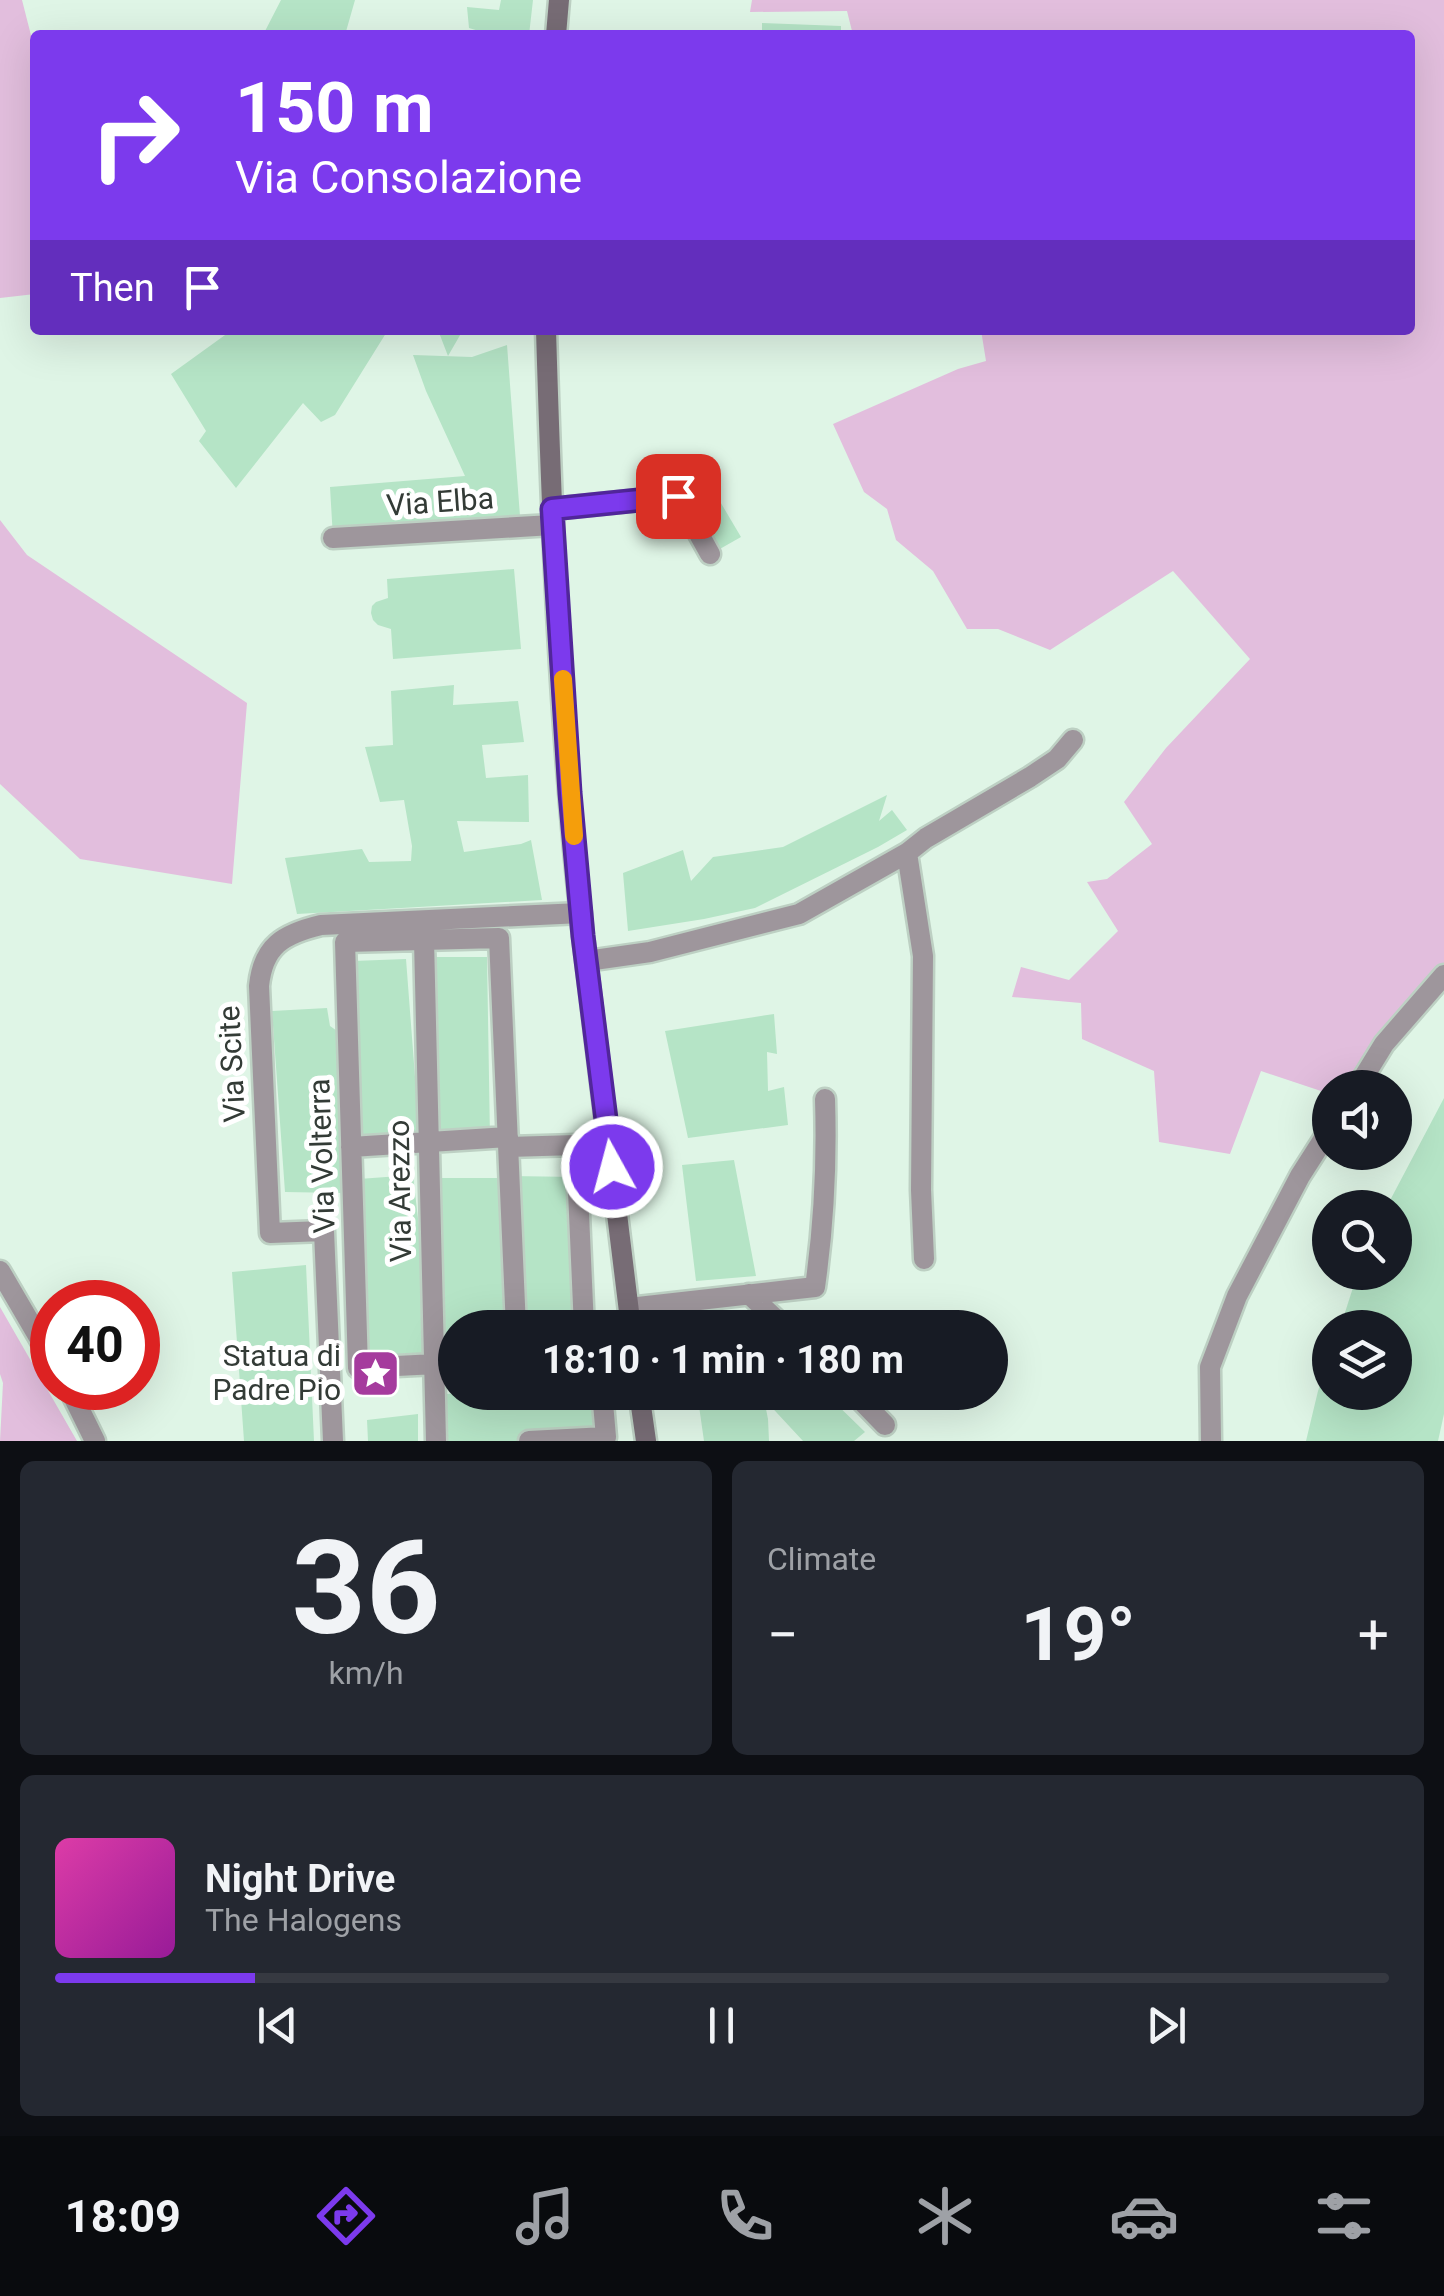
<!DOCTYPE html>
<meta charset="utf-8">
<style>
body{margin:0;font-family:Roboto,sans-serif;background:#242831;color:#f1f3f6;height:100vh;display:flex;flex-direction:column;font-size:38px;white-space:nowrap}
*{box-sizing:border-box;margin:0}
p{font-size:32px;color:#9ea1a6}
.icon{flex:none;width:55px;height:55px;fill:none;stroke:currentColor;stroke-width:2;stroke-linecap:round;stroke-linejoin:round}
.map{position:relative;height:1441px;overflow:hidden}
.sheet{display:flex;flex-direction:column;gap:20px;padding:20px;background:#0d0f14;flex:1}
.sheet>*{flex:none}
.hud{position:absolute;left:30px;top:30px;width:1385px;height:305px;border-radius:10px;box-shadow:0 10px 40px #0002;background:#7c3aed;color:#fff;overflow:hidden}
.fabs{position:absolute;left:1312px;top:1070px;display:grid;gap:20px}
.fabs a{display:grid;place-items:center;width:100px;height:100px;border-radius:50%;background:#171b24;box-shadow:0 10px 40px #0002;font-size:50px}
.speed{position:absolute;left:30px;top:1280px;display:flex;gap:20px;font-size:50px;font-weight:700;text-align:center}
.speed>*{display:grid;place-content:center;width:130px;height:130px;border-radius:50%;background:#171b24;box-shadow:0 10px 40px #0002;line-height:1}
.speed .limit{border:15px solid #d22;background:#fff;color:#111}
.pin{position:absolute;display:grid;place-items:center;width:85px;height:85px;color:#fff;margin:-42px;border-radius:20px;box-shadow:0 5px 15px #0006}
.me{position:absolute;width:110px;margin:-55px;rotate:353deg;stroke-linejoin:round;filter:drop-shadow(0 0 8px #0008)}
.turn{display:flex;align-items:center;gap:35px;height:210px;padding:0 40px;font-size:45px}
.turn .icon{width:130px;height:130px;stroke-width:2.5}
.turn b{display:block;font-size:70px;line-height:85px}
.then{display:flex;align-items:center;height:95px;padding:0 40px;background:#0003;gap:20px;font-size:38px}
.big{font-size:75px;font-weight:700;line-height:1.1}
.sheet .widget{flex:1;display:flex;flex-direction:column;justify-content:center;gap:15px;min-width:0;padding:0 35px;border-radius:15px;background:#242831}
.sheet .dial{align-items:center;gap:0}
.dial b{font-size:130px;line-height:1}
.song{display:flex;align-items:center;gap:30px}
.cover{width:120px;height:120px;border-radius:15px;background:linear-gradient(135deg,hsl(320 70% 55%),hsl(300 70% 35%))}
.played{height:10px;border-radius:5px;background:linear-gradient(90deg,#7c3aed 15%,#363941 15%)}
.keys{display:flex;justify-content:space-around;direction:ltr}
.heat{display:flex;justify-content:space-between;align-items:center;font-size:55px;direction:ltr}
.sheet .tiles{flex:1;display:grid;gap:20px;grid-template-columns:1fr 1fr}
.widget:last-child{grid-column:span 2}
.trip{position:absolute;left:438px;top:1310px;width:570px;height:100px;border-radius:50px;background:#171b24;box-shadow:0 10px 40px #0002;font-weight:700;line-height:100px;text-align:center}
.menu{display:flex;height:160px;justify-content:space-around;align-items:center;background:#090b0e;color:#9ea1a6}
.menu .icon{width:70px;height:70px}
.menu .selected{color:#7c3aed}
.menu b{font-size:45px;color:#f1f3f6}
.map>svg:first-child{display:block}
.green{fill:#e2bedd}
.building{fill:#b5e4c6}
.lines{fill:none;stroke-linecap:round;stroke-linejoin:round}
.street-casing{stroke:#bdd0c3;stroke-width:25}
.secondary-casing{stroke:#bdd0c3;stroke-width:25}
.street{stroke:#9e969c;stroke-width:20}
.secondary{stroke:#776c75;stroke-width:20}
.route-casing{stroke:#51269a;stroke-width:25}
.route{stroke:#7c3aed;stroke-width:18}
.slow{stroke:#f59e0b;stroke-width:18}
.labels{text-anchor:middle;stroke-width:10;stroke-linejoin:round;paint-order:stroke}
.street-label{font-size:30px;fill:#333b36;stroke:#fff}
.poi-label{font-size:30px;fill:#333b36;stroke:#fff;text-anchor:end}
</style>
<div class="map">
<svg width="1444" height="1441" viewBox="0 0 1444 1441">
<rect width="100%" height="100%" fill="#dff5e6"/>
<path class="green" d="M0 0H22L35 51V294L0 298Z
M752 0H1444V966L1350 1087 1330 1088V1094L1261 1071 1230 1154 1159 1142 1154 1071 1082 1039 1081 1003 1012 997 1021 967 1069 980 1118 931 1087 882 1107 879 1152 844 1124 802 1166 748 1250 659 1173 571 1050 650 998 629H967L933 571 896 540 887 509 864 492 833 424 958 369 986 361 981 330H1410V35H853L847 11 750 12Z
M0 520 27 555 247 703 232 884 80 859 0 784Z
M0 1307 77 1441H0L3 1383 0 1374Z"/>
<path class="building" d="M281 0H355L345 35H263Z
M501 0H533L529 35H492L469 28 467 7 499 10Z
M762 23 841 26V35H762Z
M232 330H388L335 415 321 422 303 403 236 488 199 441 206 431 171 374Z
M438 330H463L448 356Z
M507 345 520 516 333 538 330 487 465 476 426 391 413 355 472 357Z
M712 488 741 537 718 550 689 501Z
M514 569 521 649 393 659 391 629 378 625 373 620 371 613 372 606 376 602 388 598 387 579Z
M454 685 453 705 518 701 524 742 482 745 486 778 528 775 529 822 457 821 464 852 521 844 531 840 542 900 297 914 285 858 362 849 369 862 411 861 412 846 404 800 380 802 365 747 393 745 391 691Z
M887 795 879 821 892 810 907 830 878 847 755 908 704 919 628 931 623 873 683 850 691 881 713 857 783 847Z
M425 957H487L490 1138 437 1132Z
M406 959 420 1142 359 1135 353 961Z
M327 1008 330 1026 340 1033 341 1193 285 1192 272 1011Z
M774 1014 777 1054 767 1052 768 1091 784 1087 788 1125 688 1138 665 1031Z
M1444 1098V1414L1438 1441H1306L1318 1391 1329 1358 1330 1392H1395V1328H1340L1358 1272H1395V1208H1386Z
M734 1160 756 1276 696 1281 682 1165Z
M413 1175 434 1357 430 1178H499L514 1328H455V1363L358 1368 359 1179Z
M510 1176 577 1177 584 1328H526Z
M306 1265 314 1441H244L232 1272Z
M480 1392H602L606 1437 524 1441H445V1394Z
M697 1392H824L865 1432 854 1441H803L764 1399 768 1419 769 1441H704Z
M418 1414V1441H368L367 1420Z"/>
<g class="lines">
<defs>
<path id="street" d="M552 509 678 496 710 554
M333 538 552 525
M907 853 923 956 921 1190 924 1259
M424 940 436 1441
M587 961 650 952 799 914 907 853 926 838 1030 777 1057 759 1073 740
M1357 1088 1384 1044 1444 975
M351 1147 508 1137
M508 1147 576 1145 584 1328
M0 1271 52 1360
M749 1294 785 1328
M629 1308 815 1287C824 1224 827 1162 825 1099
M455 1363 358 1368 345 942 499 938 516 1328
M69 1388 95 1441
M853 1392 885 1425
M333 1441 324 1231 270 1233 259 986C263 946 283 934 321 925L581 913
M529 1441 606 1437 602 1392
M1211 1441 1210 1367 1237 1296 1300 1176 1330 1129"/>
<path id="secondary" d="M556 35 559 0
M546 330C552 532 560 735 583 936 598 1066 615 1197 631 1328
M639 1392 646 1441"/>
</defs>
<use href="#street" class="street-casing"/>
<use href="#secondary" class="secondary-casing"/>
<use href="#street" class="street"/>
<use href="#secondary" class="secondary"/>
</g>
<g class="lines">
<defs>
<path id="route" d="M612 1167 583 936 570 793 552 509 678 496"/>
</defs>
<use href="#route" class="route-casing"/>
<use href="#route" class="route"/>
<path class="slow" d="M563 679 574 836"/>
</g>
<defs>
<symbol id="sight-square" viewBox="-11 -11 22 22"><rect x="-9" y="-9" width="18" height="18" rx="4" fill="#a53b9d" stroke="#fff"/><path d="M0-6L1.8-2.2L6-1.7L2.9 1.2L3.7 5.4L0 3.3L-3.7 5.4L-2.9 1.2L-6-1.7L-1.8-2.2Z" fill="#fff"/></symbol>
</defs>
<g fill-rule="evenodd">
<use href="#sight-square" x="348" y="1346" width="55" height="55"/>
</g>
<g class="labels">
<g class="street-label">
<text transform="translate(440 502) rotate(-4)" y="10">Via Elba</text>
<text transform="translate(232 1064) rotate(-93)" y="10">Via Scite</text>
<text transform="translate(322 1156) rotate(-92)" y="10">Via Volterra</text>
<text transform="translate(400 1191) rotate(-91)" y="10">Via Arezzo</text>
</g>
<g class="poi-label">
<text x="341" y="1366">Statua di<tspan x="341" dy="34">Padre Pio</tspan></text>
</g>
</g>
</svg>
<div class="fabs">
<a><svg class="icon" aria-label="sound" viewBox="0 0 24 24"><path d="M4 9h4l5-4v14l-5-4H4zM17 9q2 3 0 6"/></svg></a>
<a><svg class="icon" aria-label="search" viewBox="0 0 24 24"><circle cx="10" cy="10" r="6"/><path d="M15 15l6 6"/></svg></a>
<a><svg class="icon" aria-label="layers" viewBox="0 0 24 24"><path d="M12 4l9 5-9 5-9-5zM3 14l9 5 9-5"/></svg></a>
</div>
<div class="speed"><div class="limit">40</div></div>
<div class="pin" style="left:678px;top:496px;background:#d93025"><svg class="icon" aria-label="arrive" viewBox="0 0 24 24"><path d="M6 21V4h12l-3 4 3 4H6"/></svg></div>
<svg class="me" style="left:612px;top:1167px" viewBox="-20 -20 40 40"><circle r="17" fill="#7c3aed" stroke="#fff" stroke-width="3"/><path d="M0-11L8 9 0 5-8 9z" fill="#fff"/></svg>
<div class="trip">18:10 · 1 min · 180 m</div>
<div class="hud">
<div class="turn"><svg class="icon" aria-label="right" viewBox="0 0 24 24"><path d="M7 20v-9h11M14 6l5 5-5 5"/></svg><div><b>150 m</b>Via Consolazione</div></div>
<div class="then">Then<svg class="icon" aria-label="arrive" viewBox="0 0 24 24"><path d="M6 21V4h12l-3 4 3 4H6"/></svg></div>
</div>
</div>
<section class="sheet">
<div class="tiles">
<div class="widget dial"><b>36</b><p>km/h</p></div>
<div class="widget"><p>Climate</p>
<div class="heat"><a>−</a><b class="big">19°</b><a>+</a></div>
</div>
<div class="widget">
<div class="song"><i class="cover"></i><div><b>Night Drive</b><p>The Halogens</p></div></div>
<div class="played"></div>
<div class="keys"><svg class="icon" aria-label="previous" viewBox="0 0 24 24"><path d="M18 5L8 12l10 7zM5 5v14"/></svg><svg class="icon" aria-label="pause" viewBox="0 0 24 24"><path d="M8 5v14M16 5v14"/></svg><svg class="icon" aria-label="next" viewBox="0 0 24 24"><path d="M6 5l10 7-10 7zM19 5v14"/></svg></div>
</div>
</div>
</section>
<nav class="menu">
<b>18:09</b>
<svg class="icon selected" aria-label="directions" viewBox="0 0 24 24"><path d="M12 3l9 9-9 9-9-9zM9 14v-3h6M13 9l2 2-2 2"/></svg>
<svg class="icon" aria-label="music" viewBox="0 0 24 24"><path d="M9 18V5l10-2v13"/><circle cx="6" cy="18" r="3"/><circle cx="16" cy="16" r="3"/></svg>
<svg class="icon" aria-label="phone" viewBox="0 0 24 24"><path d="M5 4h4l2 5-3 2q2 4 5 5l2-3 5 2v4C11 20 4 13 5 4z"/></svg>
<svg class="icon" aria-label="climate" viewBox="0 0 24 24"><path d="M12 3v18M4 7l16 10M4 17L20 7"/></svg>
<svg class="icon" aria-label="car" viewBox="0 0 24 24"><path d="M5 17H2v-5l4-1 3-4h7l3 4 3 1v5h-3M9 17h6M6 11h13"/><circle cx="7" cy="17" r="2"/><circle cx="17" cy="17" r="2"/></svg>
<svg class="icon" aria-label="filters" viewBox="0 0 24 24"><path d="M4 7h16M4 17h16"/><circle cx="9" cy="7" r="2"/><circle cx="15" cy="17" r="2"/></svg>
</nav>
